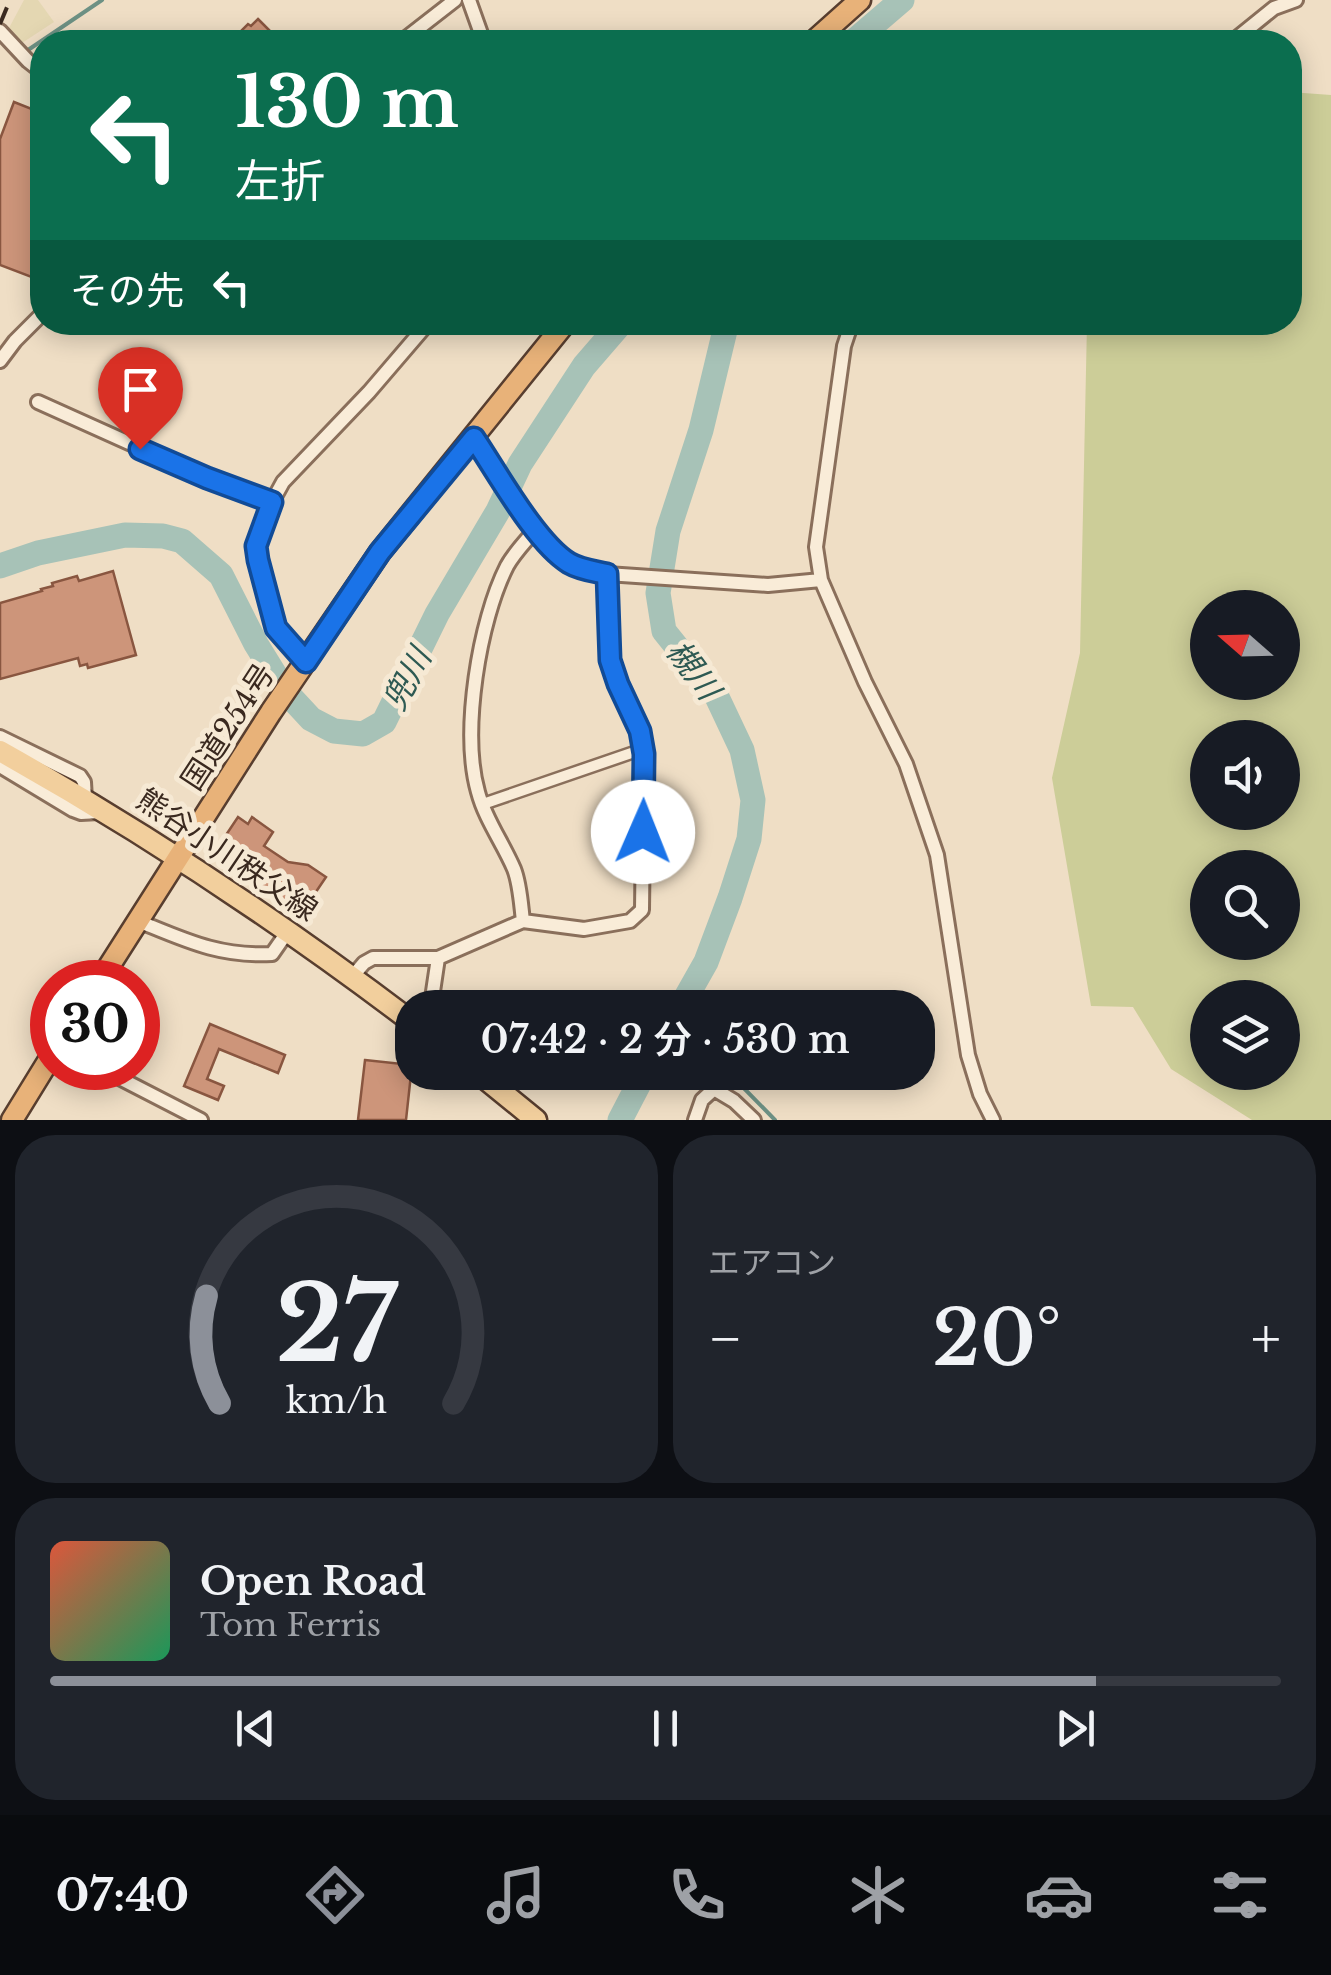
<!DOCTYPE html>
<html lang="ja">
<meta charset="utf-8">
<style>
body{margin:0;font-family:"Libre Baskerville","Noto Sans JP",serif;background:#20242c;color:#f1f3f6;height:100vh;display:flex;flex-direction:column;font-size:38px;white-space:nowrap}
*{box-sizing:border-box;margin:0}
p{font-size:32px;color:#9ea1a6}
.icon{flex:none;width:55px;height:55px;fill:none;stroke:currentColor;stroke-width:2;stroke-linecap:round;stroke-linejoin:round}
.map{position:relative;height:1120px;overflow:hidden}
.details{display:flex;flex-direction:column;gap:15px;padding:15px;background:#0d0f14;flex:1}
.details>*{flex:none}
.hud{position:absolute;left:30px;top:30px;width:1272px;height:305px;border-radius:40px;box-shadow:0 5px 25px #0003;background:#0b6e4f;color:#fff;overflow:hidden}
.needle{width:65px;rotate:290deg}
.fabs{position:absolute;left:1190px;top:590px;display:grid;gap:20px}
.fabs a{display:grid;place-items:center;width:110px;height:110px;border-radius:50%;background:#171b24;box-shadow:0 5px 25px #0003;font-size:50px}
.speed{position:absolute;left:30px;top:960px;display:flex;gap:20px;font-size:50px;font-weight:700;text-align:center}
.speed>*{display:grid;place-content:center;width:130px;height:130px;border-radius:50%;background:#171b24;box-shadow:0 5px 25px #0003;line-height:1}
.speed .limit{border:15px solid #d22;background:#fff;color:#111}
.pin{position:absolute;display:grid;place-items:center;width:85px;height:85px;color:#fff;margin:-102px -42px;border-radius:50% 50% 50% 0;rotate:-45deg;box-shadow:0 0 10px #0007}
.pin .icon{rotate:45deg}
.me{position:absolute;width:110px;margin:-55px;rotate:1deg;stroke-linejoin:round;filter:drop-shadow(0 0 8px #0008)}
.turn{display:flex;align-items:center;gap:35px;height:210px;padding:0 40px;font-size:45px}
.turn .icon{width:130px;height:130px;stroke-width:2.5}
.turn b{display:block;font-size:70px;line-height:85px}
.then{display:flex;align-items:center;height:95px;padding:0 40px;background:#0003;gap:20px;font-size:38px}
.big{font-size:75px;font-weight:600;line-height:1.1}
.details .card{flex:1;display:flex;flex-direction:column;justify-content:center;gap:15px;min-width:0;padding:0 35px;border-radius:40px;background:#20242c}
.details .dial{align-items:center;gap:0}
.dial svg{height:260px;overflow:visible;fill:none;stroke:#363941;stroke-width:7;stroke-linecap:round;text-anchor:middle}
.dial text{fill:#f1f3f6;stroke:none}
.song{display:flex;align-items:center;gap:30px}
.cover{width:120px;height:120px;border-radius:15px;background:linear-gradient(135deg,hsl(10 70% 55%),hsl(150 70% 35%))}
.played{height:10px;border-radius:5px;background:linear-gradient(90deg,#8c9099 85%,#363941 85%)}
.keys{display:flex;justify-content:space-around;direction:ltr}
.heat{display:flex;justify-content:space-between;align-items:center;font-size:55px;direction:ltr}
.details .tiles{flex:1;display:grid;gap:15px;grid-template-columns:1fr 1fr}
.card:last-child{grid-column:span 2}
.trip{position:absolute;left:395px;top:990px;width:540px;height:100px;border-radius:40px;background:#171b24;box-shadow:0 5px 25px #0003;font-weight:600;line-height:100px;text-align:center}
.tabs{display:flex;height:160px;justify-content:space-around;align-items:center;background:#090b0e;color:#9ea1a6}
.tabs .icon{width:70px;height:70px}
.tabs .active{color:#8c9099}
.tabs b{font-size:45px;color:#f1f3f6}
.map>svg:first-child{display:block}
.farmland{fill:#e4d7b2}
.green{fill:#cccd98;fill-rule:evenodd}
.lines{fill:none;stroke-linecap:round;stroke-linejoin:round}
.stream{stroke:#6d9184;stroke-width:4}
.river{stroke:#a7c2b7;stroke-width:25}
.building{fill:#cd957a;stroke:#895640;stroke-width:2.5}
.pedestrian-casing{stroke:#8a6f5b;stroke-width:15}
.minor-casing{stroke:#8a6f5b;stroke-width:18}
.primary-casing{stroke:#583e2f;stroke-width:25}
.trunk-casing{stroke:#583e2f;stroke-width:25}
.pedestrian{stroke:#f9ecd8;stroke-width:10}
.minor{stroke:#f9ecd8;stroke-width:12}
.primary{stroke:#f2cf9d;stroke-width:20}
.trunk{stroke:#e8b279;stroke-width:20}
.rail{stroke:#3a291f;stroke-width:4;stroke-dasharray:18 18;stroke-linecap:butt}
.route-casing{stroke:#114b97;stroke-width:25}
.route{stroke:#1a73e8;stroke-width:18}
.labels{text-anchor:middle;stroke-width:10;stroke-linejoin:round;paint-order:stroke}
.street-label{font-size:30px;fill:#3a291f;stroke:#f6e9d4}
.water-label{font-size:32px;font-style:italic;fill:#2e5a53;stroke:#f6e9d4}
</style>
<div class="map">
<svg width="1331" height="1120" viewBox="0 0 1331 1120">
<rect width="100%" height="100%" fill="#efdec5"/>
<path class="farmland" d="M24 0H38L54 22 22 43 9 28Z"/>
<path class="green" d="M1290 92 1331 95V1120H1252L1171 1069 1133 1007 1091 1006 1052 778 1080 653 1087 323 1290 322ZM1208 608H1282V682H1208ZM1208 738H1282V812H1208ZM1208 868H1282V942H1208ZM1208 998H1282V1072H1208Z"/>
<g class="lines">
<path class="stream" d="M28 50 102 0
M728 1072 775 1120"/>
<path class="river" d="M853 42 902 0
M0 566 38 553 125 535 163 536 182 541 221 575 256 644 285 691 311 719 334 731 363 734 384 722 437 614 498 511 520 464 584 366 622 322
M680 1008 706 962 730 898 749 839 753 800 742 750 717 697 664 631 658 593 668 531 701 430 727 322
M620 1120 645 1072"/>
</g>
<path class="building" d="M258 19 281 42H230L248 24 251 26Z
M14 102 42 113V281L0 265V139Z
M113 571 136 655 88 668 87 664 80 666 78 658 0 679V603L42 591 41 589 53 586 52 583 77 576 79 581Z
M238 817 248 824 252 817 273 832 264 846 288 862 308 865 326 877 301 914 244 876 247 871 216 850Z
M210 1024 285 1055 278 1073 219 1049 207 1079 224 1086 218 1100 184 1086Z
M365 1060 412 1065 406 1120H358Z"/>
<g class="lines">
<defs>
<path id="pedestrian" d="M483 804 643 749"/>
<path id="minor" d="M469 0 484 42
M0 31 28 61 42 72
M401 42 455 0
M1232 42 1274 8 1296 0
M852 322 844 346 816 547 821 580 865 682 906 764 937 855 968 1055 980 1094 993 1120
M0 361 15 341 42 314
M38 402 207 478 272 502
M473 439 535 530 560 557 579 568 607 574 768 585 821 580
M306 662 277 628 270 610 256 545 272 502 283 482 369 392 429 322
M0 737 80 776 84 782 85 799
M0 766 73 810 81 813 99 812
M138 921C185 940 219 957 272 954L288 931
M523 921C521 905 520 884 514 869 503 843 485 819 478 792 461 732 479 621 507 566 514 553 526 541 535 530
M352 977 364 963 373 958H438L523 921 584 929 630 921 642 910 644 754 641 731 618 684 609 661 607 574
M432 1001 483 1008
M431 1005 438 958
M100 1068 201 1120
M695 1120 702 1100 714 1089 734 1101 754 1120"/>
<path id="primary" d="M0 751C146 833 279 921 412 1022
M477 1072 536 1120"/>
<path id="trunk" d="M813 42 860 0
M99 982 271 712 380 552 566 322
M12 1120 52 1055"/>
</defs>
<use href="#pedestrian" class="pedestrian-casing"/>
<use href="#minor" class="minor-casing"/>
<use href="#primary" class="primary-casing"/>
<use href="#trunk" class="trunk-casing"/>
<use href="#pedestrian" class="pedestrian"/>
<use href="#minor" class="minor"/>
<use href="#primary" class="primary"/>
<use href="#trunk" class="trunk"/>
<path class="rail" d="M0 24 10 0"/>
</g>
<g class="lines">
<defs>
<path id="route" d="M140 449 207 478 272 502 256 546 258 560 276 628 306 662 380 552 474 438C497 472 536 543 569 563 581 570 594 571 607 574L610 660 618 684 640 731 644 754 643 832"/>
</defs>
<use href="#route" class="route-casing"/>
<use href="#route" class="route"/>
</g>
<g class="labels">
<g class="street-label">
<text transform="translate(228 727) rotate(-57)" y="10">国道254号</text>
<text transform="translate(227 855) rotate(34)" y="10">熊谷小川秩父線</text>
</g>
<g class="water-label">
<text transform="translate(693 670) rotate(53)" y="11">槻川</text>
<text transform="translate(407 679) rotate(-62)" y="11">兜川</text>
</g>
</g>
</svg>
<div class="fabs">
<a><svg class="needle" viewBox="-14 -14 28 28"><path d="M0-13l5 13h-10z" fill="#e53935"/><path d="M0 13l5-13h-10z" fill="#9ea1a6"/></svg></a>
<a><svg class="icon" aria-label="sound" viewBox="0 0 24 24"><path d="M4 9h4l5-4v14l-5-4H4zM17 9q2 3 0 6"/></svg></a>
<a><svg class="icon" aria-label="search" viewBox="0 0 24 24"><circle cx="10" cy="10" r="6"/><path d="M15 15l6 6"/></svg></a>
<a><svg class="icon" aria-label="layers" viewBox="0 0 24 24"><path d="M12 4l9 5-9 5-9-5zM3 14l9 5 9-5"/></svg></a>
</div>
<div class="speed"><div class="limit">30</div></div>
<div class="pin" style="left:140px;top:449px;background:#d93025"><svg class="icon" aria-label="arrive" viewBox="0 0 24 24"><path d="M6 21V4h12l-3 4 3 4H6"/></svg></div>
<svg class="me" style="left:643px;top:832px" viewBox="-20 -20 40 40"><circle r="19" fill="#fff"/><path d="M0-13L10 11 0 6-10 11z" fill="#1a73e8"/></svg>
<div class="trip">07:42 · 2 分 · 530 m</div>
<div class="hud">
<div class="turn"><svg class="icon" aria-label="left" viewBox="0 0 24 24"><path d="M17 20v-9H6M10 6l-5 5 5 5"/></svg><div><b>130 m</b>左折</div></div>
<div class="then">その先<svg class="icon" aria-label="left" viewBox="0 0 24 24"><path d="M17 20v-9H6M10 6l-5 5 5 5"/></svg></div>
</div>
</div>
<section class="details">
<div class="tiles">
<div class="card dial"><svg viewBox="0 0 100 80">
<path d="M14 69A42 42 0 1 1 86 69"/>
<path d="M14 69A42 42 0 0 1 10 36" stroke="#8c9099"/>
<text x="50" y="56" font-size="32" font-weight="700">27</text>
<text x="50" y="72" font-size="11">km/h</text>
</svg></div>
<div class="card"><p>エアコン</p>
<div class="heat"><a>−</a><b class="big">20°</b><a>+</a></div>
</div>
<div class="card">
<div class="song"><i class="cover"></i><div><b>Open Road</b><p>Tom Ferris</p></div></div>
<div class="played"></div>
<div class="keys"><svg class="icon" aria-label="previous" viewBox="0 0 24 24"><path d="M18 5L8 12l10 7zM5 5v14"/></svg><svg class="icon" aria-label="pause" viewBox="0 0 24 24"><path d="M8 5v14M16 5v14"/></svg><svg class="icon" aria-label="next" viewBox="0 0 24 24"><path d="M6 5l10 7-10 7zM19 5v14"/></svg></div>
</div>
</div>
</section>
<nav class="tabs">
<b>07:40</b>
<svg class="icon active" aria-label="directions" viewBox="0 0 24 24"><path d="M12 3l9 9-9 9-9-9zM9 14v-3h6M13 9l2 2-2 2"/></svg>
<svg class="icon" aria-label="music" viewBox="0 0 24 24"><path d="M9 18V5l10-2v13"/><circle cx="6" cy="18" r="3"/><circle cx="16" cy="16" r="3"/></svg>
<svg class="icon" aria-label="phone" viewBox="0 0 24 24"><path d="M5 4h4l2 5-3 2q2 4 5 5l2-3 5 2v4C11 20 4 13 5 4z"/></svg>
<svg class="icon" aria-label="climate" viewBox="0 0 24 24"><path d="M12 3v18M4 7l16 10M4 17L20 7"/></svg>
<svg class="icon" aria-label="car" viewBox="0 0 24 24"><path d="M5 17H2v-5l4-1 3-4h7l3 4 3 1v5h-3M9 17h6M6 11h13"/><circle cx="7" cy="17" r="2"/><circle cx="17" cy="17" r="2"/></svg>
<svg class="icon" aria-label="filters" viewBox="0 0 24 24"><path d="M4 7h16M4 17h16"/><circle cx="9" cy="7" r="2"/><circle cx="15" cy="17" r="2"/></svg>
</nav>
